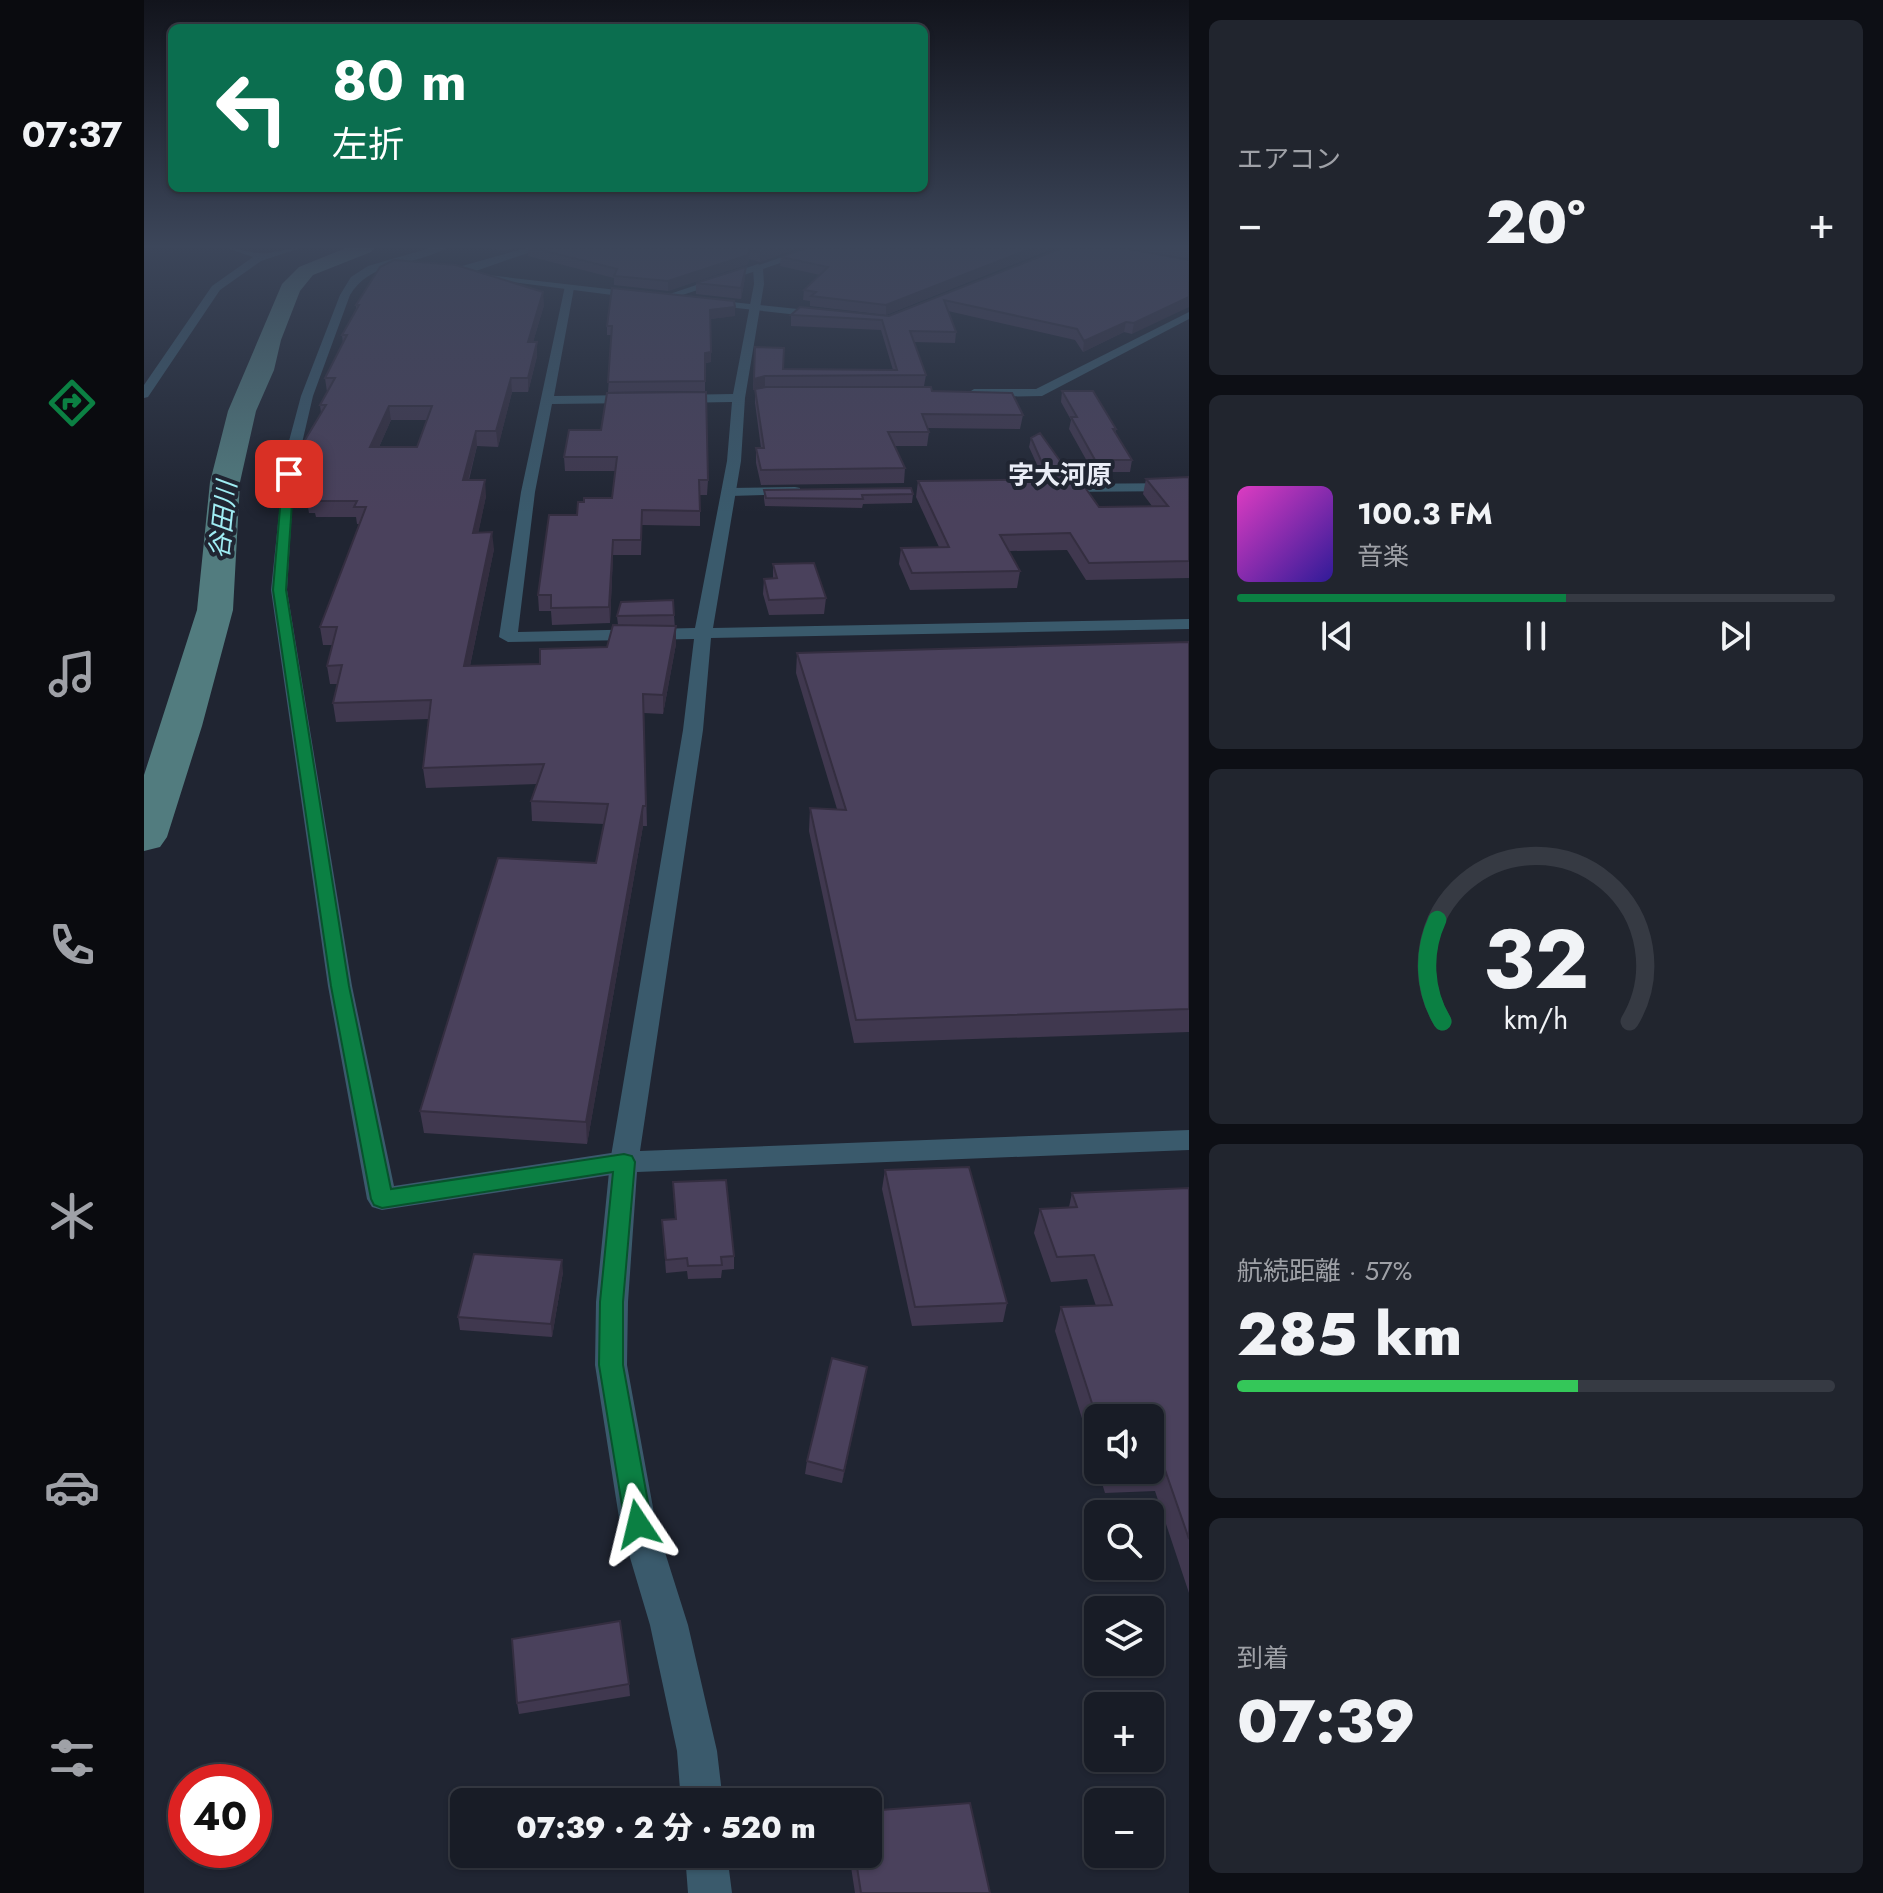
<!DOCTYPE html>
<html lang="ja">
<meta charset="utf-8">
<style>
body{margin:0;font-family:Jost,"Noto Sans JP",sans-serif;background:#21252e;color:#f1f3f6;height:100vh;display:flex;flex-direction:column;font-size:30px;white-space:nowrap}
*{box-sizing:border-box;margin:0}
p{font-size:26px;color:#9fa1a7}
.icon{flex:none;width:44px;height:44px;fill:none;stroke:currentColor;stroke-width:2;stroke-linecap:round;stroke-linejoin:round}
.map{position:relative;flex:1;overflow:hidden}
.side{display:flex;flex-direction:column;gap:20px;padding:20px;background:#0d0f15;width:694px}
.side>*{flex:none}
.hud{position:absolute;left:24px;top:24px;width:760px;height:168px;border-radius:12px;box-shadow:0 2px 6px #0004,0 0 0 2px #363a43;background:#0b6e4f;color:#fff;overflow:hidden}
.buttons{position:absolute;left:940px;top:1404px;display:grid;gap:16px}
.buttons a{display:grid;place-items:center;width:80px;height:80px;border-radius:12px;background:#181c26;box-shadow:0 2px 6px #0004,0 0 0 2px #363a43;font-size:40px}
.speed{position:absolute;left:24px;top:1764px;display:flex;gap:16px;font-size:40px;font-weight:700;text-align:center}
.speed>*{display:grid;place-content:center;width:104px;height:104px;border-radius:50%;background:#181c26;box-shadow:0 2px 6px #0004,0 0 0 2px #363a43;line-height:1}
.speed .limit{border:12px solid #d22;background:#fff;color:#111}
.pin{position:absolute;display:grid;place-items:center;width:68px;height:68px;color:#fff;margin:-34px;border-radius:16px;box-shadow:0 4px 12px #0006}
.me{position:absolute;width:88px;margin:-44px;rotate:350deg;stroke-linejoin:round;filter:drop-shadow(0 0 6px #0008)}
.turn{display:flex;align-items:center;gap:28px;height:168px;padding:0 32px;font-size:36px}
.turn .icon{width:104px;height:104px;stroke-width:2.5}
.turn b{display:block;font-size:56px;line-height:68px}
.big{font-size:60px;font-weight:800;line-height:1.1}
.side .tile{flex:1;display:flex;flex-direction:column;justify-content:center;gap:12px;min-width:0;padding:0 28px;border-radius:12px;background:#21252e}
.side .dial{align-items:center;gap:0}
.dial svg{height:208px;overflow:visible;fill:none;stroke:#363a43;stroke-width:7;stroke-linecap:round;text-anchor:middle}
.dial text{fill:#f1f3f6;stroke:none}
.song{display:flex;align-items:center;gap:24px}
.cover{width:96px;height:96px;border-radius:12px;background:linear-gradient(135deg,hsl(310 70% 55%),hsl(250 70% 35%))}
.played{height:8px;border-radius:4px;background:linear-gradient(90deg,#0b8043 55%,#363a43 55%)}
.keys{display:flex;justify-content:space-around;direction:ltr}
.heat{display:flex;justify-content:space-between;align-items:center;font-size:44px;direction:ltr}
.charge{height:12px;border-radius:6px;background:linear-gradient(90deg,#34c759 57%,#363a43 0)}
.trip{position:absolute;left:306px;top:1788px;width:432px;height:80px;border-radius:12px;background:#181c26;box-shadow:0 2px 6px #0004,0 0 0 2px #363a43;font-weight:800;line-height:80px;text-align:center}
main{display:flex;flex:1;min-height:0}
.tab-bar{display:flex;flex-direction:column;width:144px;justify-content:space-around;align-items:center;background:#0a0b0f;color:#9fa1a7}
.tab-bar .icon{width:56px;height:56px}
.tab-bar .active{color:#0b8043}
.tab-bar b{font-size:36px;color:#f1f3f6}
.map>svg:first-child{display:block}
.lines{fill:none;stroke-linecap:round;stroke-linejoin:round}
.river{fill:#527c7f;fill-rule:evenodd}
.minor{fill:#3a5a6c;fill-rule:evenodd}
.tertiary{fill:#3a5a6c;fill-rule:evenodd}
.wall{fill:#40384f;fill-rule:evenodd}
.shaded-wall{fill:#342e40}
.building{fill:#4a415c;stroke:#342e40;stroke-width:2;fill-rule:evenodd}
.route{fill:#0b8043;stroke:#07532c;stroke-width:2}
.labels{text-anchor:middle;stroke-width:8;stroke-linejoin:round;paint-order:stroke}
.far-quarter-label{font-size:26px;font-weight:bold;fill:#e9ecf6;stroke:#202532}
.far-water-label{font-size:26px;font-style:italic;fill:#a0edf4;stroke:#202532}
</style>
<main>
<nav class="tab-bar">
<b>07:37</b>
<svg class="icon active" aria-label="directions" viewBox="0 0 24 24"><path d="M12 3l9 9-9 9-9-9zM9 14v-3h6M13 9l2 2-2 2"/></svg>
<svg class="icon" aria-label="music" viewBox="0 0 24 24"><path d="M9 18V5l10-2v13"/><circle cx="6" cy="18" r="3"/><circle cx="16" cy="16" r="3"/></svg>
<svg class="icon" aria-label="phone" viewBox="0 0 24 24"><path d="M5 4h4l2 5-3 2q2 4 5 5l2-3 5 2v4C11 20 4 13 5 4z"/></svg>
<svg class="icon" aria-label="climate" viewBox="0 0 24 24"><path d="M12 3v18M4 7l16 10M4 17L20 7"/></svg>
<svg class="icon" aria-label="car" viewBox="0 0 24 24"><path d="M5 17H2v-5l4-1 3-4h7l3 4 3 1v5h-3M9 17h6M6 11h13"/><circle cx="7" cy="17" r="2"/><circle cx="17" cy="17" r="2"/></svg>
<svg class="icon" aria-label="filters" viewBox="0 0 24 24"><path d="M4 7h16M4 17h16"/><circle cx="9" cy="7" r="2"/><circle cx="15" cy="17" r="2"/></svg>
</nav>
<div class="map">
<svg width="1045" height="1893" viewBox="0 0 1045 1893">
<rect width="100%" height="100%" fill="#202532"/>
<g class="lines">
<path class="river" d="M202 248H230L227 252 169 275 156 291 137 340 130 370 112 411 96 482 89 610 58 726 23 837 16 847 0 851V775L53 610 66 482 84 411 138 284 155 267Z"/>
<path class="minor" d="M83 248C96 248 111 255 123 253 134 252 144 248 156 248L117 261 76 290 4 397 0 398V385L68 286 109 257Z
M286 248H302C270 267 228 259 206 295L169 396 155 456 149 493 143 590 208 986 250 1186 480 1151 490 1155 494 1162 490 1169 480 1173 238 1210 228 1207 223 1199 184 986 127 590 141 456 157 396 196 295 207 277 224 266Z
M382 248H398L326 273 499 293 504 296 499 299 315 275 318 266Z
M614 264 619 267 618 269 523 300 514 298Z
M560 299 682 312 688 315 682 318 556 304V300Z
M1045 312V319L898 396 830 397 824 393 830 389H892Z
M1045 483V491L911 492 904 488 911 484Z
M651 487 656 488V494L586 496 579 492 586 488Z"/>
<path class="tertiary" d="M664 248H679L619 269 620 284 601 398 597 461 569 628 1045 619V629L567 638 559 730 496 1151 1045 1130V1150L493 1172 484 1302 483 1365 512 1524 544 1625 573 1751 579 1802H537L533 1751 506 1625 476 1524 451 1365 452 1302 466 1162 539 730 550 639 364 642 355 637 377 492 421 286 430 288 410 396 493 395 499 399 493 403 408 404 391 492 374 632 551 628 583 461 588 402 529 403 523 399 529 395 589 394 610 284 609 267Z
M541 1854H583L588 1893H544Z"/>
</g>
<path class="wall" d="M346 248H371L360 251Z
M384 248H655L616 262 605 259 604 264 524 291 470 285V278L384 256Z
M662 248H910L742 315 666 306V301L659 300 660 290 676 275 636 266 637 257Z
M918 248 1045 260 988 334 980 332 939 352 931 340 804 311 812 332 811 343 770 342 782 375 780 386 788 391 879 415 876 429 783 428 785 432 783 446H751L761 468 760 483 617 485 612 463V448H617L611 403V389L609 390 611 347 639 369 749 370 737 330 647 326V315L745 316Z
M983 248H1045V259Z
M601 278 597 299 552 294V283Z
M212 305H400L389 342 393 356 384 392H368L354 447 333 446 325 480 342 496 334 533 350 549 326 666 396 664 463 647 474 625 473 616 530 615 532 644 519 714 500 713 503 826H499L443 1144 280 1133 276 1111 452 863 460 824 388 821 387 801 393 784 282 788 279 768 285 719 192 722 189 703 194 684H186L183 666 189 645H179L176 627 216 524H213L212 517H172L171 513H165L162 496 167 486H164L161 470 164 458 161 445 177 413 176 405 183 392 181 378 199 344 198 335 212 309ZM247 420H283L273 447H235Z
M591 316 566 319 567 362 561 363V391L464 392 468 335H463V326Z
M918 391 972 429 971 433 988 460 986 472H949L925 429 927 420 917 402Z
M425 430 564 480 563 495H556V526L498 525 497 555H469L466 623 408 625 407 611H395L394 595 440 502 468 498 471 471H421L420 457Z
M887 438 924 472 923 480 955 507 1008 506 999 494 1002 479 1045 477V578L942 580 923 550 865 551 876 571 873 588 766 590 755 564 757 548 795 547 772 497 774 481 900 480 885 447Z
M620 490 769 494 768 503 719 504 718 508 621 506 620 499Z
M629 564 682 598 680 614 625 615 619 594 620 579 629 578Z
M1045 642V1032L710 1043 665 831 666 808 693 809 652 673 653 653Z
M741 1170 863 1303 859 1322 768 1326 738 1189Z
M529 1182 590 1256V1269L578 1270 577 1278 544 1279 543 1271 522 1273 518 1220 531 1219Z
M1045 1188V1593L1011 1491 961 1493 911 1331 917 1307 952 1306 943 1279 907 1282 890 1233 896 1209 925 1207 928 1193ZM954 1418H1006V1470H954Z
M419 1272 408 1337 316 1330 314 1317Z
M723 1367 698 1483 661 1474 663 1461Z
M485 1684 486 1696 375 1714 373 1703Z
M705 1854H724L846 1893H711Z"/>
<path class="shaded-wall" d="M628 248H655L616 262V252Z
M888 248H910L742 315V305Z
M605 250 604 264 524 291V281Z
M602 267 601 278 597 299V288Z
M399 292 400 305 385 356 384 342Z
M1045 297V307L988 334 990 323Z
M591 307V316L565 319 566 310Z
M982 322 980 332 939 352 940 341Z
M393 342V356L384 392V378Z
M567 352V362L560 363 561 353Z
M621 376V387L609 390 610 379Z
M367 378 368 392 354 447 352 431Z
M245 406 247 420 228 463 226 447Z
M332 431 333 446 320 496 319 480Z
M341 480 342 496 331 549 329 533Z
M348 532 350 549 322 685 320 666Z
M469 540V555L466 623 465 607Z
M532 626V644L519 714V695Z
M499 806V826L443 1144 442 1122Z
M418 1260 419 1272 408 1337 407 1324Z
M723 1367 721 1379 698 1483 700 1471Z"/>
<path class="building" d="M389 248H628L616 252 605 250 604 255 524 281 470 276 473 269Z
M662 248H888L742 305 667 296 672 292 660 290 684 267 637 257Z
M918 248H980L1045 260V297L990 323 982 322 940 341 933 329 800 300 812 332 766 331 782 375 621 376 610 379 611 347 640 348 639 369 753 370 738 320 647 315 656 307 745 316Z
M250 260 312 265 399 292 384 342H393L384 378H367L352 431H332L319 480H341L329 533 348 532 320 666 396 664V649L463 647 469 625 532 626 519 695 499 694 502 806H499L442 1122 276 1111 354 858 452 863 464 804 387 801 400 764 279 768 287 700 189 703 198 665 183 666 193 627H176L222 507H210L213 501H169L171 496H162L175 469 161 470 166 445H161V440L182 405H176L191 378H181L203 335H198L215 305H212L236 267ZM245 406H288L273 447H226Z
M602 267 597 288 552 283Z
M468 288 590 301 591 307 566 310 567 352 561 353V381L464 382 468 326H463Z
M622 387H787L788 391 868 393 879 415 778 414 785 432H744L761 468 617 470 612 448H620L611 389Z
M918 391H949L972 429H969L988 460H951L927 417H933Z
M562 392 564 480H555L556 511 498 510 497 540H469L465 607 407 608V595H394L405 515H433L434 502H440V498H468L473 457H420L425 430H457L463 393Z
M896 433 924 472H902L887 438Z
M1045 477V561L945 563 926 533 856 535 876 571 768 573 757 548 805 547 774 481 935 479 955 507 1024 506 1002 479Z
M767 488 769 494 718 495 719 499 622 498 620 490Z
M670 563 682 598 625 600 620 579 633 578 629 564Z
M529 600 530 615 473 616 477 602Z
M1045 642V1009L712 1020 666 808 702 810 653 653Z
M825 1167 863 1303 771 1307 741 1170Z
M582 1180 590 1256 577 1257 578 1265 544 1266 543 1258 522 1260 518 1220 532 1219 529 1182Z
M1045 1188V1539L1020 1467 1006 1468V1418H954V1422L917 1307 968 1305 950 1255 913 1257 896 1209 933 1207 928 1193Z
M330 1254 418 1260 407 1324 314 1317Z
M688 1358 723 1367 700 1471 663 1461Z
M476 1621 485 1684 373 1703 368 1639Z
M826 1803 846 1893H717L711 1854H724V1811Z"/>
<linearGradient id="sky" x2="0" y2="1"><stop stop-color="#12141c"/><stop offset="0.48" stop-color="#3c465a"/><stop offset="1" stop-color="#3c465a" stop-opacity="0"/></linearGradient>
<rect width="1045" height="513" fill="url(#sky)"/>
<path class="route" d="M145 471 150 474 142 590 205 986 247 1189 480 1154 488 1156 491 1162 479 1302V1365L508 1524 504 1533 494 1537 485 1533 481 1524 455 1365 456 1302 469 1172 238 1208 230 1205 227 1199 187 986 129 590 139 474Z"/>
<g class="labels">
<g class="far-quarter-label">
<text x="916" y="484">字大河原</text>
</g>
<g class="far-water-label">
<text transform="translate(79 520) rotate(-84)" y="9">谷田川</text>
</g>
</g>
</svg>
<div class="buttons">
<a><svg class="icon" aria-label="sound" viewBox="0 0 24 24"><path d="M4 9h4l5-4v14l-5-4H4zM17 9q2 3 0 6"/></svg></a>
<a><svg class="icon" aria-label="search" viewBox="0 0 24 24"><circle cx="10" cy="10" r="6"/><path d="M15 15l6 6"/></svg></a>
<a><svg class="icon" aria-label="layers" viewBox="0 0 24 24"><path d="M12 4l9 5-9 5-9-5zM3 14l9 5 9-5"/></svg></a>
<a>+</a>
<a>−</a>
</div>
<div class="speed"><div class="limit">40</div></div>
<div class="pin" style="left:145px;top:474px;background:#d93025"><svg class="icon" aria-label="arrive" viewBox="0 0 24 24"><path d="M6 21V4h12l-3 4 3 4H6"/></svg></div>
<svg class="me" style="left:494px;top:1524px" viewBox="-20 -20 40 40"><path d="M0-17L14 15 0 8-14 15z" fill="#0b8043" stroke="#fff" stroke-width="4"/></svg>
<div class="trip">07:39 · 2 分 · 520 m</div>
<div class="hud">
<div class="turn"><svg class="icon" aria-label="left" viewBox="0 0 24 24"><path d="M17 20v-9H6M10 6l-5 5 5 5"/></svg><div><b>80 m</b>左折</div></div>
</div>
</div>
<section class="side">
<div class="tile"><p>エアコン</p>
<div class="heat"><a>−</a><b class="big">20°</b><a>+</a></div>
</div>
<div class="tile">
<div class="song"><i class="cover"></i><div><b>100.3 FM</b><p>音楽</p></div></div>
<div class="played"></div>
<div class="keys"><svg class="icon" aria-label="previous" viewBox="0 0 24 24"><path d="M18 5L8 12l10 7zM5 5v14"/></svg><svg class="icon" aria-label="pause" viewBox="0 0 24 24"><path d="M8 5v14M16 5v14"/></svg><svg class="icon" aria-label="next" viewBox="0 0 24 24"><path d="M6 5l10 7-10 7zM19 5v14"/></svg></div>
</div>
<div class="tile dial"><svg viewBox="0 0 100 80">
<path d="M14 69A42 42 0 1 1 86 69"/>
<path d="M14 69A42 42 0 0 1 12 30" stroke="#0b8043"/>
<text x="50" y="56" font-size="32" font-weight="700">32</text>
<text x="50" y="72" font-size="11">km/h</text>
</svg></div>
<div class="tile"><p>航続距離 · 57%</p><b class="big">285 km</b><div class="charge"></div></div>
<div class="tile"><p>到着</p><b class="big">07:39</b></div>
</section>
</main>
